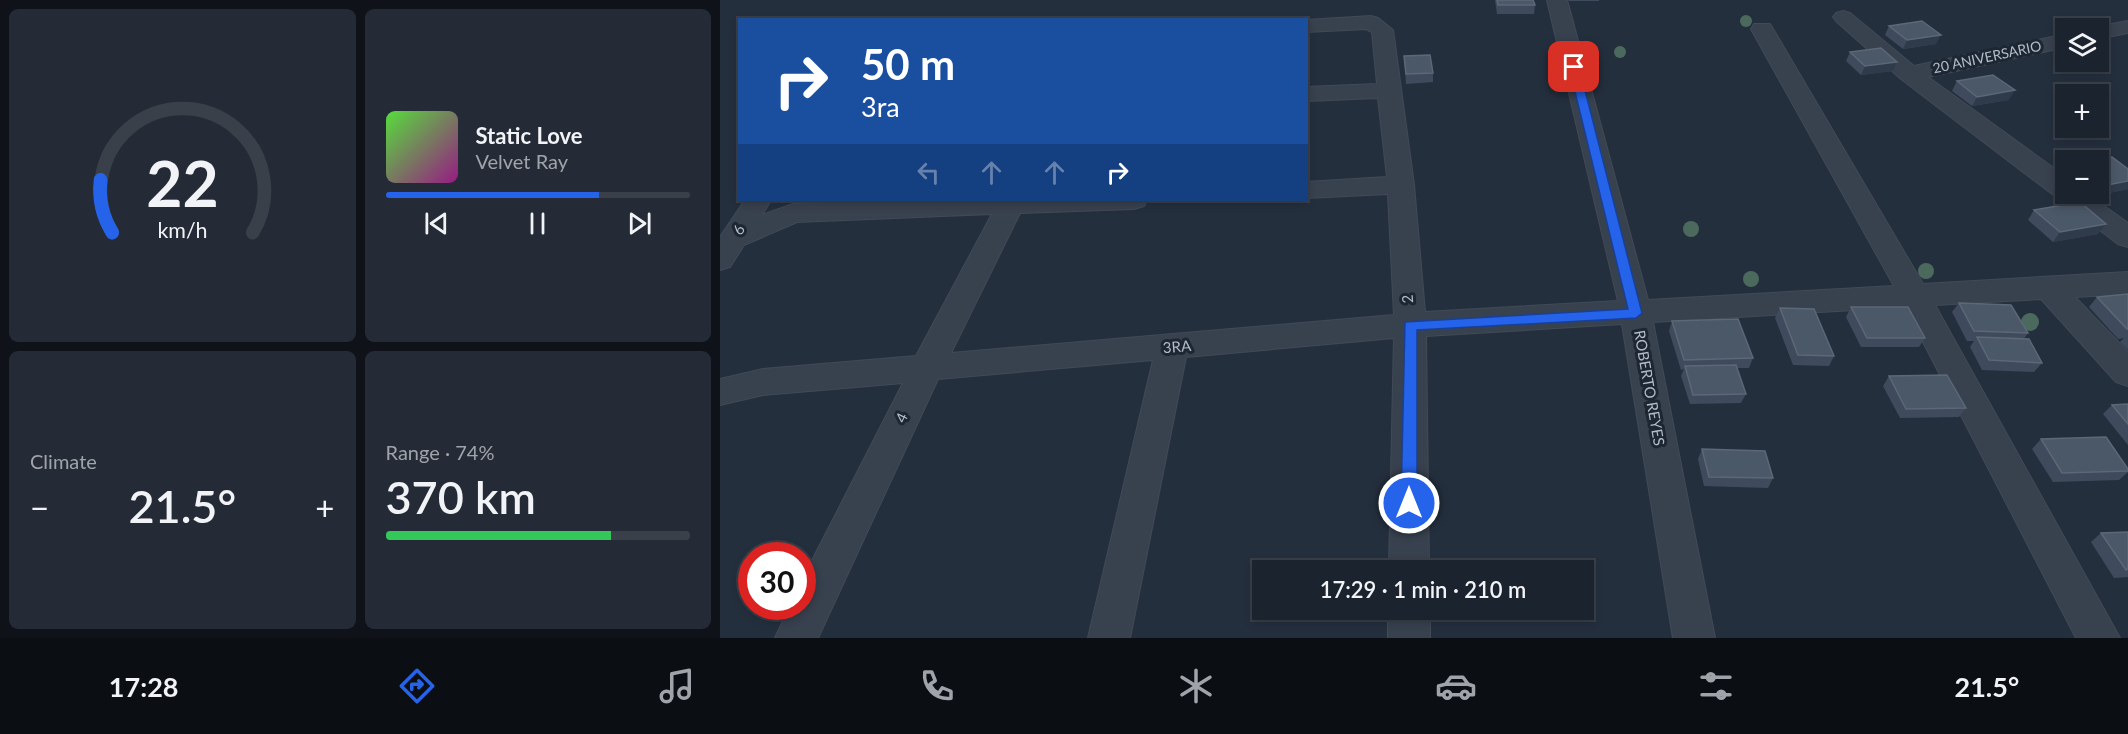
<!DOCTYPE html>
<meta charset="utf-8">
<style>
body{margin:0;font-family:Lato,sans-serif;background:#242b36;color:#f1f3f6;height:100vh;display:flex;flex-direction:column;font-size:22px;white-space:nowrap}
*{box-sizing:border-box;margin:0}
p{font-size:20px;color:#a0a4aa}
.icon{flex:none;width:33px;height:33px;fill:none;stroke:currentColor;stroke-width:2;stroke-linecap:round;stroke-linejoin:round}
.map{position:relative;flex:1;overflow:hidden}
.details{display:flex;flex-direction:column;gap:9px;padding:9px;background:#0f1319;width:720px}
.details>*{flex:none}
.hud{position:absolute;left:18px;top:18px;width:570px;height:183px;border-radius:0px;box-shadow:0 3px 9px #0003,0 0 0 2px #39404a;background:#1a4fa0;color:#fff;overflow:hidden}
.fabs{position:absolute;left:1335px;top:18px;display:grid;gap:12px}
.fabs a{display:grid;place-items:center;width:54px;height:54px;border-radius:0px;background:#1b232e;box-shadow:0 3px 9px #0003,0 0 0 2px #39404a;font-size:30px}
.speed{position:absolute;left:18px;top:542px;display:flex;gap:12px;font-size:30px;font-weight:700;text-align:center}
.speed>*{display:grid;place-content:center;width:78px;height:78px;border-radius:50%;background:#1b232e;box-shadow:0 3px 9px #0003,0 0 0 2px #39404a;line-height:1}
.speed .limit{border:9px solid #d22;background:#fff;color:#111}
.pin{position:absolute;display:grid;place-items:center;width:51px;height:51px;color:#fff;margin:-26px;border-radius:12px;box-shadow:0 3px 9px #0006}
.me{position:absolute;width:66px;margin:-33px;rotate:0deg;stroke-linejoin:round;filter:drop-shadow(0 0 4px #0008)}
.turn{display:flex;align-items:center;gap:21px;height:126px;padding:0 24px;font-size:27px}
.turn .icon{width:78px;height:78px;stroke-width:2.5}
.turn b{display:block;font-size:42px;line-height:51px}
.lanes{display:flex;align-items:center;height:57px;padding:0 24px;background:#0003;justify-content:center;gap:30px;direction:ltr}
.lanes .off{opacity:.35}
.big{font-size:45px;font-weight:600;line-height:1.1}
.details .card{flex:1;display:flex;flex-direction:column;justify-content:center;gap:9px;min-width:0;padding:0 21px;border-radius:9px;background:#242b36}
.details .dial{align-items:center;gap:0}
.dial svg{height:156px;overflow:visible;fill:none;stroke:#39404a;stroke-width:7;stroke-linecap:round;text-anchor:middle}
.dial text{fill:#f1f3f6;stroke:none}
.song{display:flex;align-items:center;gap:18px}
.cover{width:72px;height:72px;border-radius:9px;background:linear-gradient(135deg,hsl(110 70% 55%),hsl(310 70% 35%))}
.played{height:6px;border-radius:3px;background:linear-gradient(90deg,#2563eb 70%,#39404a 70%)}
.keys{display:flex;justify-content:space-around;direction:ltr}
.heat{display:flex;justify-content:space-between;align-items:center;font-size:33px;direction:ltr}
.charge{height:9px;border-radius:4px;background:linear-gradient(90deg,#34c759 74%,#39404a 0)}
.details .tiles{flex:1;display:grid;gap:9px;grid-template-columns:repeat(2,1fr)}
.trip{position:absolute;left:532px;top:560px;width:342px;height:60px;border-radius:0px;background:#1b232e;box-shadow:0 3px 9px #0003,0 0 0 2px #39404a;font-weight:600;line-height:60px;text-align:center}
.menu{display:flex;height:96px;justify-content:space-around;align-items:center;background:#0b0e12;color:#a0a4aa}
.menu .icon{width:42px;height:42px}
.menu .current{color:#2563eb}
.menu b{font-size:27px;color:#f1f3f6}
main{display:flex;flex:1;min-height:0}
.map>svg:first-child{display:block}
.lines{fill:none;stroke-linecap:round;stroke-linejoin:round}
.minor-casing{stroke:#414a57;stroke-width:2}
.minor{fill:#38414e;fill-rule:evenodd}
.tree{fill:#4b6a5d}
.wall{fill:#3f4b5c}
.shaded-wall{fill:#2f3b4b}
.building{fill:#4b5868;stroke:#5c6777;stroke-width:1.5}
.route{fill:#2563eb;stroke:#184099;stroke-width:1.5}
.labels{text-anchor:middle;stroke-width:6;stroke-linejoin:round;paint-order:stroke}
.far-street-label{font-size:14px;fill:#b4bcc9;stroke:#1d2633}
.street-label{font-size:15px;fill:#b4bcc9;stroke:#1d2633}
</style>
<main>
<section class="details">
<div class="tiles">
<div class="card dial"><svg viewBox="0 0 100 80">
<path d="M14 69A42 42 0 1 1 86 69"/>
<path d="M14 69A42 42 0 0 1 8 42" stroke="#2563eb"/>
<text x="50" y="56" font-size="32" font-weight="700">22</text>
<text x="50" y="72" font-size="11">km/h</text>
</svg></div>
<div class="card">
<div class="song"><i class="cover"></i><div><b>Static Love</b><p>Velvet Ray</p></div></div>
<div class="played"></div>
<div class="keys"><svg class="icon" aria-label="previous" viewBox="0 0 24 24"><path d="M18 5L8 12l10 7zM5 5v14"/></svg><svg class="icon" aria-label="pause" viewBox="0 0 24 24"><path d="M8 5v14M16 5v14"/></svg><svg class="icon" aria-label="next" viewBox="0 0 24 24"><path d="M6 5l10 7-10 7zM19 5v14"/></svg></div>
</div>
<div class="card"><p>Climate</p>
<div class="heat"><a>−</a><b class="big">21.5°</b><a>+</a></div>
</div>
<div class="card"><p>Range · 74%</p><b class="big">370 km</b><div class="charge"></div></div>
</div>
</section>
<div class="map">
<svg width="1408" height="638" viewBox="0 0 1408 638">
<rect width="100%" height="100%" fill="#242f3e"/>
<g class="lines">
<defs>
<path id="minor" d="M827 0H847L928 300 1174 286 1031 29 1034 24H1050L1053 29 1203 284 1408 272V294L1355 297 1408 352V386L1396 382 1321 299 1215 305 1400 638H1356L1185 307 933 322 995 638H953L902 324 706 336 709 570H669L674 338 466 357 410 638H368L433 360 218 379 98 638H55L70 606H82V580L183 383 43 395 0 405V379L43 369 196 356 272 214 77 222 24 245 10 267 0 270V237L25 200H51L42 215 73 204 194 200H427L424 206 414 209 300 213 231 353 674 315 668 194 586 198V182L667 177 658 98 586 101V87L657 84 652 32 646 29 586 32V20L651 16 658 18 673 30 694 185 705 312 898 301Z
M1123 11 1130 13 1194 66 1346 34V47L1208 77 1346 177V194H1367L1408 223V247L1398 244 1181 79 1116 21 1113 17 1116 13Z
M1408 21V33L1378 39V28H1370Z
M668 609H710V638H668Z"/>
</defs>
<use href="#minor" class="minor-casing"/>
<use href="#minor" class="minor"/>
</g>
<g class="tree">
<circle cx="1026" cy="21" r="6"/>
<circle cx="900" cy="52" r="6"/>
<circle cx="971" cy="229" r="8"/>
<circle cx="1206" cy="271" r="8"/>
<circle cx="1031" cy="279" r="8"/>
<circle cx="1310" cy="322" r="9"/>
</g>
<path class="wall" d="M775 0H813L815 5 814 14H777Z
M848 0H879V1H849Z
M1169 26 1216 44 1183 49 1165 35Z
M1130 52 1177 62 1173 71 1141 75 1126 61Z
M684 56 713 73V82L686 84Z
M1237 81 1289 100 1252 106 1232 91Z
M1378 160 1408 169V189L1375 196 1372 194H1378Z
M1314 210 1378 234 1333 242 1308 220Z
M1408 294V350L1400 342 1404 338 1398 339 1369 307 1377 297Z
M1239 303 1308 333 1304 339 1322 363 1314 372 1262 370 1250 347 1254 341H1247L1232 312Z
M1131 307 1205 338 1199 347H1141L1126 317Z
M1060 308 1114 356 1109 366 1073 365 1055 318Z
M952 321 1033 358 1029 368H1017L1026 394 1021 403 970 404 961 376 964 369 961 370 949 331Z
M1169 376 1246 408 1239 417 1180 418 1163 386Z
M1408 404V445L1383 414 1392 405Z
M1321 439 1408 469V472L1399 480 1333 482 1312 449Z
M982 449 1053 478 1048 488 984 486 978 459Z
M1408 532V577L1394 578 1371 542 1381 533Z"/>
<path class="shaded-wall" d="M1221 35 1216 44 1183 49 1187 40Z
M1177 62 1173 71 1141 75 1145 66Z
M1295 90 1289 100 1252 106 1257 97Z
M1408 181V189L1375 196 1377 194H1378V191L1382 186Z
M1386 224 1378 234 1333 242 1340 232Z"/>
<path class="building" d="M777 0H813L815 5H778Z
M1202 21 1221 35 1187 40 1169 26Z
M1161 48 1177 62 1145 66 1130 52Z
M710 55 713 73 686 74 684 56Z
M1273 75 1295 90 1257 97 1237 81Z
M1392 157 1408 169V181L1382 186 1378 183V160H1377Z
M1360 202 1386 224 1340 232 1314 210Z
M1408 294V329H1407L1377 297Z
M1239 303 1291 305 1308 333 1254 331Z
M1131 307H1188L1205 338H1147Z
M1060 308 1094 309 1114 356 1078 355Z
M1018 319 1033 358 964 360 952 321Z
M1257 337 1309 339 1322 363 1269 360Z
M1016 365 1026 394 973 395 965 366Z
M1227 375 1246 408 1186 409 1169 376Z
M1408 404V424L1392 405Z
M1386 437 1408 469V471L1342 473 1321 439Z
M982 449 1045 451 1053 478 989 477Z
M1408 532V569L1406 570 1381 533Z"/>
<path class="route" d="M854 64 859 67 922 313 916 318 697 330V503L695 508 689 510 683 508 681 503 685 322 908 309 849 67Z"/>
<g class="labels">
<g class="far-street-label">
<text transform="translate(1267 57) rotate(-12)" y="5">20 ANIVERSARIO</text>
</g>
<g class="street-label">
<text transform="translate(19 230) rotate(-58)" y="5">6</text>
<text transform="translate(688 299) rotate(-94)" y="5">2</text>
<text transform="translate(457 347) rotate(-5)" y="5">3RA</text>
<text transform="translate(929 388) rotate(80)" y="5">ROBERTO REYES</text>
<text transform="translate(182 418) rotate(-64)" y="5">4</text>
</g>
</g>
</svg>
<div class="fabs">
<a><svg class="icon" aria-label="layers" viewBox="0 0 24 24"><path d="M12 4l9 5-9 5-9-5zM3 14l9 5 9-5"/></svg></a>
<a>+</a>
<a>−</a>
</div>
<div class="speed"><div class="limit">30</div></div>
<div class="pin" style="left:854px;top:67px;background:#d93025"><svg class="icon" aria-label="arrive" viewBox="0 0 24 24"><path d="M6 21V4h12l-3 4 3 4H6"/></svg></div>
<svg class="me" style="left:689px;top:503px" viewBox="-20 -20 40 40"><circle r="17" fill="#2563eb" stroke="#fff" stroke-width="3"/><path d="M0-11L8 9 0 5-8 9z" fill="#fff"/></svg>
<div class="trip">17:29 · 1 min · 210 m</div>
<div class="hud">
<div class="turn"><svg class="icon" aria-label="right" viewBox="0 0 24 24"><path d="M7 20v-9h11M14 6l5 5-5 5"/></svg><div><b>50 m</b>3ra</div></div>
<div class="lanes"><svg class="icon off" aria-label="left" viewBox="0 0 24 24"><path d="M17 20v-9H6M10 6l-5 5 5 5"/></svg><svg class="icon off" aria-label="ahead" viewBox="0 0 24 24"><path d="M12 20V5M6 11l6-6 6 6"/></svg><svg class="icon off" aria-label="ahead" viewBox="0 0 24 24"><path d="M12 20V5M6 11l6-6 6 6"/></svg><svg class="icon" aria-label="right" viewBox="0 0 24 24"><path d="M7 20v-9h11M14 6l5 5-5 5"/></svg></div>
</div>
</div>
</main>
<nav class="menu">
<b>17:28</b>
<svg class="icon current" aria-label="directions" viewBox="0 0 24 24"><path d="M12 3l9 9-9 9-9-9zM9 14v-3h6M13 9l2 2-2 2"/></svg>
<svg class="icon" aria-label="music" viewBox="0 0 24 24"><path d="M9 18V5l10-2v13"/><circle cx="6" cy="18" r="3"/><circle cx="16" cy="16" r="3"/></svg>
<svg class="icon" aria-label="phone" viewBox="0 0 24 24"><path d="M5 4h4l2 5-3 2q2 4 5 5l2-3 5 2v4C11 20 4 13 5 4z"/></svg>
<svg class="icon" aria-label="climate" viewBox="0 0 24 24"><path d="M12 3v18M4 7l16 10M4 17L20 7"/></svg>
<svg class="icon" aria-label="car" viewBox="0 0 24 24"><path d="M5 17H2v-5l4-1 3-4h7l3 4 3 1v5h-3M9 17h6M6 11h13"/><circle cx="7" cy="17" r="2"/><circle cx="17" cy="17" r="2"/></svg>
<svg class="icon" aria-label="filters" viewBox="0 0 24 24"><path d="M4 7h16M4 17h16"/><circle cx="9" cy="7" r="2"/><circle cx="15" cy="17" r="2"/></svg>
<b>21.5°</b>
</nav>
